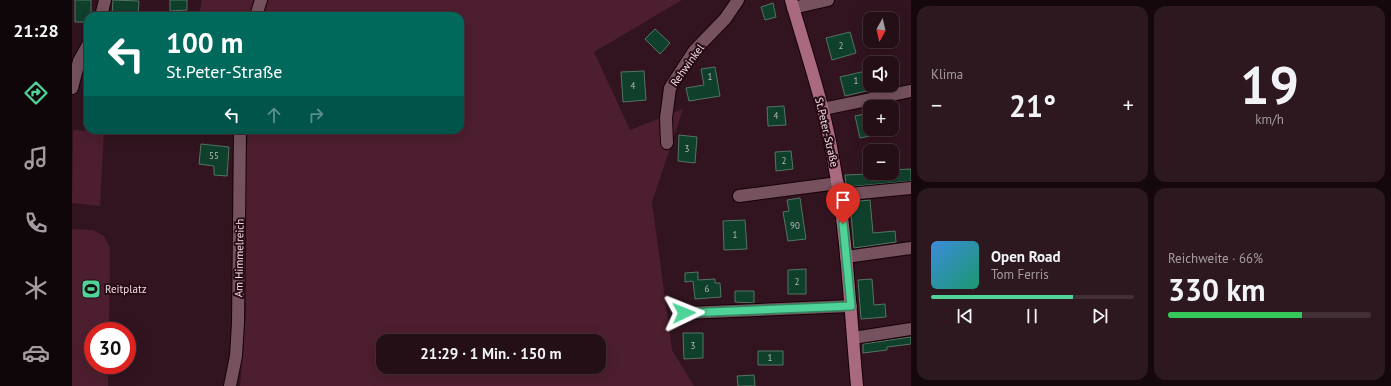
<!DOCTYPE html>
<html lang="de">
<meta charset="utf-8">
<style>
body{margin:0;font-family:"PT Sans",sans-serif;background:#2d1820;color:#f1f3f6;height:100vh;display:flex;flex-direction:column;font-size:15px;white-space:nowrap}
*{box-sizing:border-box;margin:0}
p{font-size:13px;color:#a39ca1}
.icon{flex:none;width:22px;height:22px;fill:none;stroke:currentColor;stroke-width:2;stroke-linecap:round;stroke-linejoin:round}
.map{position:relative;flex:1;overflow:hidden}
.side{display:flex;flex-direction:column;gap:6px;padding:6px;background:#14080d;width:480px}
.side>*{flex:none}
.banner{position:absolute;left:12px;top:12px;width:380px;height:122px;border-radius:12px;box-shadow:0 4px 16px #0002,0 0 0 1px #422f36;background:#00695c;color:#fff;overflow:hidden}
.needle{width:26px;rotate:188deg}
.buttons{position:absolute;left:791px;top:12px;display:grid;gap:8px}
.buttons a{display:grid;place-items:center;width:36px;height:36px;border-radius:8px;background:#250f17;box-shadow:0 4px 16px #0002,0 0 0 1px #422f36;font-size:20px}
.speed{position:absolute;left:12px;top:322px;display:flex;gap:8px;font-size:20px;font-weight:700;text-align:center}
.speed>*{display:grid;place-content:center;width:52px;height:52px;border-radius:50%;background:#250f17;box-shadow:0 4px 16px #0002,0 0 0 1px #422f36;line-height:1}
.speed .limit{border:6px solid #d22;background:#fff;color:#111}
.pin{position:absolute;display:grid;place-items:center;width:34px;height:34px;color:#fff;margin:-41px -17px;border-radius:50% 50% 50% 0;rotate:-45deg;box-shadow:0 0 4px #0007}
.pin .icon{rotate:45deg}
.me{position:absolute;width:44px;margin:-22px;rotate:88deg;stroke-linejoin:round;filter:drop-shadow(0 0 3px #0008)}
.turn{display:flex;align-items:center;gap:14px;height:84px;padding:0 16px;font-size:18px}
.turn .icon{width:52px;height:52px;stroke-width:2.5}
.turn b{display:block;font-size:28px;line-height:34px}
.lanes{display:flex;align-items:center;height:38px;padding:0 16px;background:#0003;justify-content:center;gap:20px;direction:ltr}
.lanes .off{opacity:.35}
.big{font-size:30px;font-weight:700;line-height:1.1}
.side .card{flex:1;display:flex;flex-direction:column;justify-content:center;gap:6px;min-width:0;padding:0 14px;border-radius:12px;background:#2d1820}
.side .dial{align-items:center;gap:0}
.dial b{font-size:52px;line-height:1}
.song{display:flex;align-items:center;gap:12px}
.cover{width:48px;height:48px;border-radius:6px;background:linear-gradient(135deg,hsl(210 70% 55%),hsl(160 70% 35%))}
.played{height:4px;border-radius:2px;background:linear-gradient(90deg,#50d398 70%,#422f36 70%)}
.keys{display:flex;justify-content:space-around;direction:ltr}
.heat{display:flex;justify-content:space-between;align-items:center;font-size:22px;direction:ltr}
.charge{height:6px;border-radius:3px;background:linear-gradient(90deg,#34c759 66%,#422f36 0)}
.side .tiles{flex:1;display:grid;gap:6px;grid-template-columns:repeat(2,1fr)}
.trip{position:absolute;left:304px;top:334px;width:230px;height:40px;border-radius:12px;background:#250f17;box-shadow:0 4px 16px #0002,0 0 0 1px #422f36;font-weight:700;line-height:40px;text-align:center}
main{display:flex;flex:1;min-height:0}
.menu{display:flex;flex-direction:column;width:72px;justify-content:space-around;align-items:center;background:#0f0609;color:#a39ca1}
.menu .icon{width:28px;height:28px}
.menu .current{color:#50d398}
.menu b{font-size:18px;color:#f1f3f6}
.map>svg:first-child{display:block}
.green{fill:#4d1e2f;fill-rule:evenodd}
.building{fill:#0f402b;stroke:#537562}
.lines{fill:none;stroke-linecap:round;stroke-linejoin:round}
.minor-casing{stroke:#170109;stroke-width:14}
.major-casing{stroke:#170109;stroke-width:14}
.minor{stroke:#75525d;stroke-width:12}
.major{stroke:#a9697f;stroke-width:12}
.route-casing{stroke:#348963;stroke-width:10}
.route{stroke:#50d398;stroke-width:7}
.labels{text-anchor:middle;stroke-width:4;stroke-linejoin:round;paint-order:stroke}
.number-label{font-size:9px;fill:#b9b6b4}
.street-label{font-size:11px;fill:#f2dde2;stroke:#270b15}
.poi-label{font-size:11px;fill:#f2dde2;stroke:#270b15;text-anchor:start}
</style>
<main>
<nav class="menu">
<b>21:28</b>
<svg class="icon current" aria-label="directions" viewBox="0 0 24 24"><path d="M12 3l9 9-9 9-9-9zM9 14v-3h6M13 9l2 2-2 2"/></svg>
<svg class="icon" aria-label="music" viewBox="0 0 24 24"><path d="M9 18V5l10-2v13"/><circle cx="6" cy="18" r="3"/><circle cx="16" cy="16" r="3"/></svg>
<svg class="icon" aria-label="phone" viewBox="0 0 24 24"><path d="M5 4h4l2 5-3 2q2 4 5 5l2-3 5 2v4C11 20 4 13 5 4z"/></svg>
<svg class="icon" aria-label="climate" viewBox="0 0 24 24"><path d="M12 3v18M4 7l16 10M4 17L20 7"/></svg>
<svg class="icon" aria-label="car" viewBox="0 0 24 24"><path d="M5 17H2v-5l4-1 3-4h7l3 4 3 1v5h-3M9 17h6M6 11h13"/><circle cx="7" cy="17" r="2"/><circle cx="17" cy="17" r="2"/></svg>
</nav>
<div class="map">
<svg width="839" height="386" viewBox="0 0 839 386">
<rect width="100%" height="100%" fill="#31141f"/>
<path class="green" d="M130 0H610L522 52 558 130 611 109 580 202 600 350 622 386H168L174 312 172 198 176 130H388V16H135L128 10ZM311 341H527V367H311Z
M1 130 32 132 28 206 0 203Z
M0 229 21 230 32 236 38 248 37 331H21V365H36V386H0Z"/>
<path class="building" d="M3 0H19V16H16V22H3Z
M41 0 67 1 66 16H40Z
M98 0H115V10L98 11Z
M701 3 704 17 693 20 689 7Z
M583 29 598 43 588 54 573 39Z
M778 32 784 53 760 60 754 38Z
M643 67 648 96 617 101 614 88 632 85 629 69Z
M798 70V90L773 96 768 77Z
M572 71 574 100 551 102 549 72Z
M712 106 714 125 696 126 695 107Z
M798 113V136L788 138 783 116Z
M607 135 625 137 623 163 606 161Z
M129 144 157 147 155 176 142 175V166L127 164Z
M719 151 721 169 704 171 703 152Z
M839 169V181L774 187 773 175 820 173V170Z
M728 198 734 239 716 241 711 212 717 211 715 200Z
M798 200 801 233 823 231 824 242 782 248 778 202Z
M673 220 675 249 652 250 651 221Z
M734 269V294H716V270Z
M626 272V280L643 279V283H648L649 297 623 299 621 281 613 282V273Z
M800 279 802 305 813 304 814 317 789 319 786 280Z
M663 291H682V303L663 302Z
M611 333H631V358L612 359Z
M839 337V344L815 347V350L791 353V344Z
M686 351H711V365H686Z
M682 375 683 386H666L665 376Z"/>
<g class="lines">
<defs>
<path id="minor" d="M721 8 756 0
M29 16 33 0
M184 16 189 0
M0 88 7 61 16 45
M751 109 839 91
M595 143 594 118 598 88 622 51 653 19 666 0
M767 195 839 188
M667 196 766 183
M774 257 839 248
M612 313 779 306
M781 338 839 329
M158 386 164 356 166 323 168 130"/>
<path id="major" d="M719 0C734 52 752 104 761 158 775 233 778 310 785 386"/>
</defs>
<use href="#minor" class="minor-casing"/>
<use href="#major" class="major-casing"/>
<use href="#minor" class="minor"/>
<use href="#major" class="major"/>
</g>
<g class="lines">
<defs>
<path id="route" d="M612 313 779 306 771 224"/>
</defs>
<use href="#route" class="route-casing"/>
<use href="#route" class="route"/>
</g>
<defs>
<symbol id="stadium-square" viewBox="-11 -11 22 22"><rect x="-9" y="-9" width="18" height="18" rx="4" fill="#50d398" stroke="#270b15"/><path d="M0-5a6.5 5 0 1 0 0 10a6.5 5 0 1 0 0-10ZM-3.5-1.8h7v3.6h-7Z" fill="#111"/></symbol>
</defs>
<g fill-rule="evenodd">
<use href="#stadium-square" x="8" y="278" width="22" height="22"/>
</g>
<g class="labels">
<g class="number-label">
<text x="769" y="49">2</text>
<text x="638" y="80">1</text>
<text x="784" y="84">1</text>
<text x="561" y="89">4</text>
<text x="704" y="119">4</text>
<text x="615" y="152">3</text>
<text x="142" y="159">55</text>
<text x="712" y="164">2</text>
<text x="723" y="229">90</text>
<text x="663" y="238">1</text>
<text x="725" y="285">2</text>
<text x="635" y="292">6</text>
<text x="621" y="349">3</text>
<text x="698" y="361">1</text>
</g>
<g class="street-label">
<text transform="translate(615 65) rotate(-54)" y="4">Rehwinkel</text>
<text transform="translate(755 132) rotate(77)" y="4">St.Peter-Straße</text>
<text transform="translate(167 258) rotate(-89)" y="4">Am Himmelreich</text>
</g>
<g class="poi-label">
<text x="33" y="293">Reitplatz</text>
</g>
</g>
</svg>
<div class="buttons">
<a><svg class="needle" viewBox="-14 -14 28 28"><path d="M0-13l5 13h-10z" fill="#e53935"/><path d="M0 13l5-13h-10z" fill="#a39ca1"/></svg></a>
<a><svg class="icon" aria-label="sound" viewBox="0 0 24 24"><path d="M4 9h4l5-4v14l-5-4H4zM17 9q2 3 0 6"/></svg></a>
<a>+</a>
<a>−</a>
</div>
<div class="speed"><div class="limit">30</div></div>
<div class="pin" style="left:771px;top:224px;background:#d93025"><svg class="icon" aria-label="arrive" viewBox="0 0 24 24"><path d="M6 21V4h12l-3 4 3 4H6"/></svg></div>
<svg class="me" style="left:612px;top:313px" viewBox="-20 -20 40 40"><path d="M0-17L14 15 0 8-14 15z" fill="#50d398" stroke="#fff" stroke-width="4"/></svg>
<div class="trip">21:29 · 1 Min. · 150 m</div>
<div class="banner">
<div class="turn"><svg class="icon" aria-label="left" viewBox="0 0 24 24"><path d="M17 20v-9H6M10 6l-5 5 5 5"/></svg><div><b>100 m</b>St.Peter-Straße</div></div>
<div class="lanes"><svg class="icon" aria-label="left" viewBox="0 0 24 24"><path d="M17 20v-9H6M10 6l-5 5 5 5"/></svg><svg class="icon off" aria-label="ahead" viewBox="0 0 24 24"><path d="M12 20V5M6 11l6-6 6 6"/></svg><svg class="icon off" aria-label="right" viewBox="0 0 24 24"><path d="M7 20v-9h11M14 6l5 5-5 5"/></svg></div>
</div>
</div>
<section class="side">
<div class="tiles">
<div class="card"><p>Klima</p>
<div class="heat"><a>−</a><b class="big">21°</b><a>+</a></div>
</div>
<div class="card dial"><b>19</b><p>km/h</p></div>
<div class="card">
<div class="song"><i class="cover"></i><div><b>Open Road</b><p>Tom Ferris</p></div></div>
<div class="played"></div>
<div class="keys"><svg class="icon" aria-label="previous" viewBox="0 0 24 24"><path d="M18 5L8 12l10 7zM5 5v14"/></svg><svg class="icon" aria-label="pause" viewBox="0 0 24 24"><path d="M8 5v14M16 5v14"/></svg><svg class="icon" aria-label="next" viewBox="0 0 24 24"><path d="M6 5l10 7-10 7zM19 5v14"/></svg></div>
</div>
<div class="card"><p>Reichweite · 66%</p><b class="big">330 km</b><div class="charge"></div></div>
</div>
</section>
</main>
